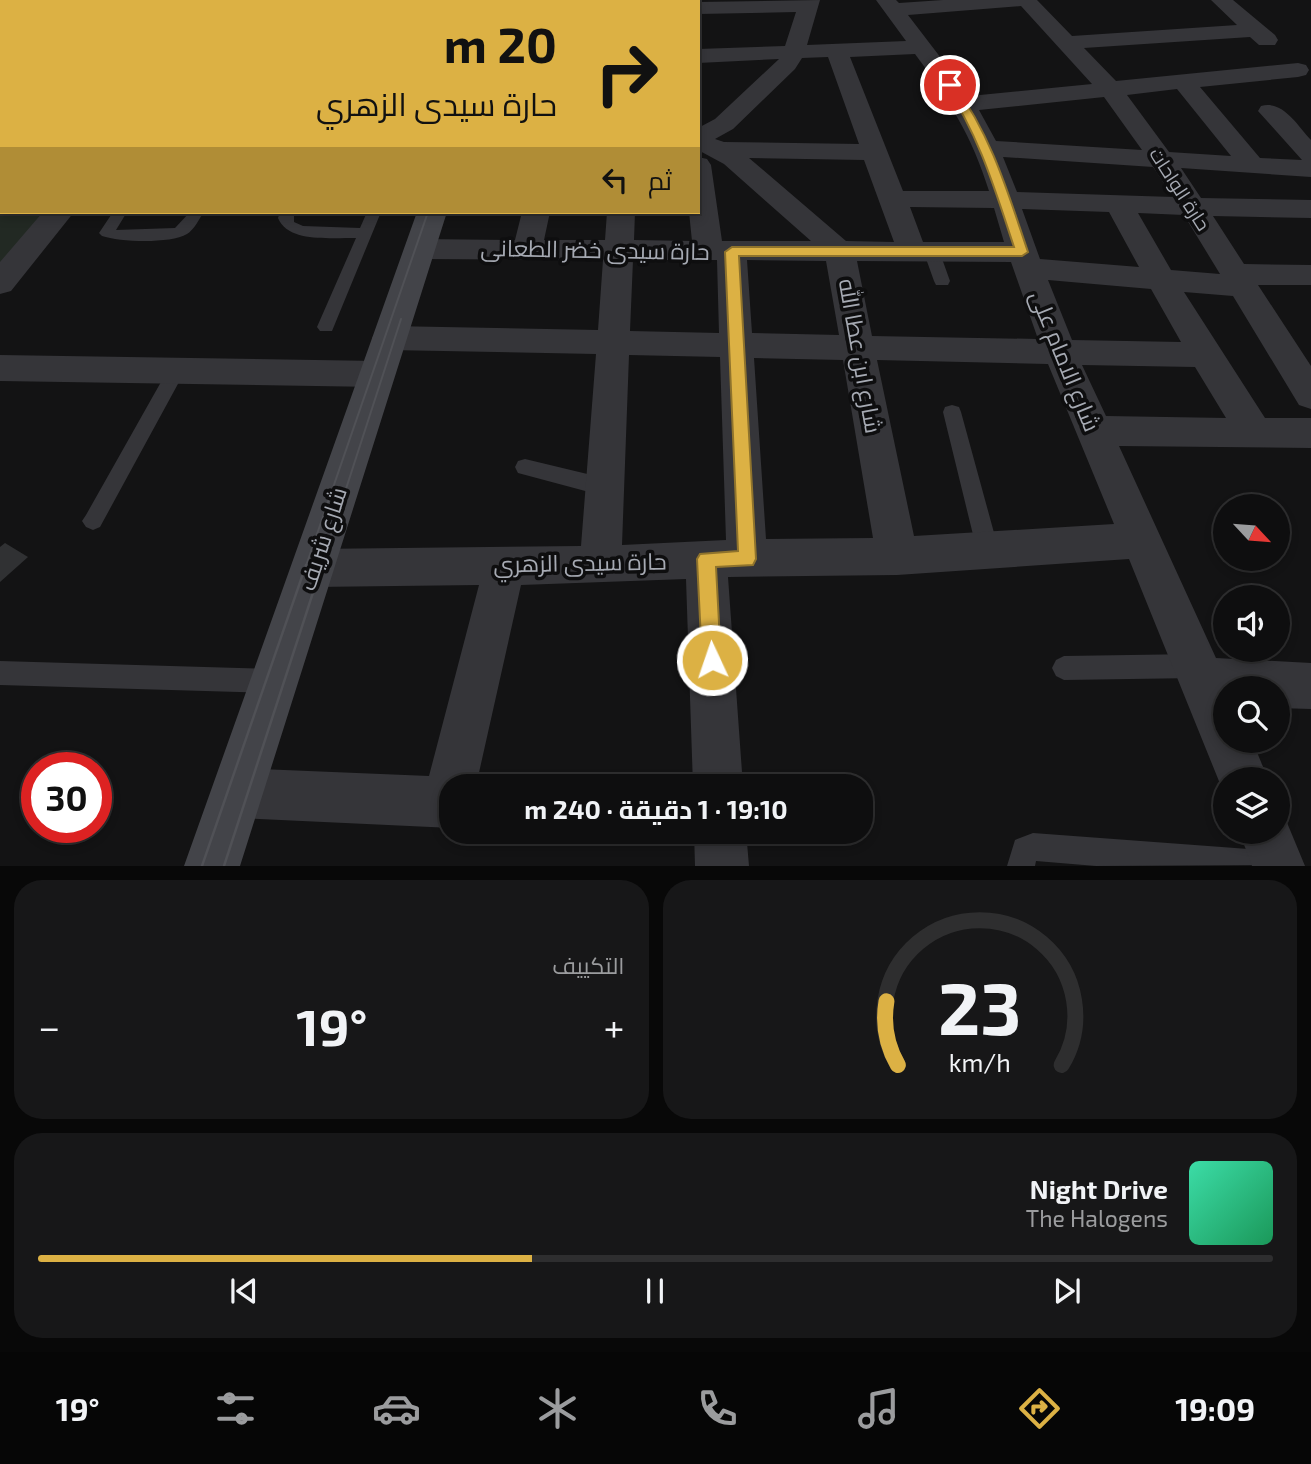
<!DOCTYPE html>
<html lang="ar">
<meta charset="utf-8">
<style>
body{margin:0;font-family:"Exo 2",Cairo,sans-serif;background:#171718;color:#f1f3f6;direction:rtl;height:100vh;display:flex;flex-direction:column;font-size:26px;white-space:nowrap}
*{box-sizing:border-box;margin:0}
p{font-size:23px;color:#9b9c9e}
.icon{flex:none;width:38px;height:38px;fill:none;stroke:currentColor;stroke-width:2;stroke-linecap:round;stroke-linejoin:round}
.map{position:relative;height:866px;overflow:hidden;direction:ltr}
.panel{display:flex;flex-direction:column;gap:14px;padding:14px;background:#080808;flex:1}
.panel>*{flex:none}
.hud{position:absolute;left:0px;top:0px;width:700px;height:214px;box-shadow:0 4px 10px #0003,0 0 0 2px #2e2e2f;direction:rtl;background:#dcb144;color:#111;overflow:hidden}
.needle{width:46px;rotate:116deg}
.tools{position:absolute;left:1213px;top:494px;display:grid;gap:14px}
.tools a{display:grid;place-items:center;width:77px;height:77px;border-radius:50%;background:#0e0e0f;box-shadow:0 4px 10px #0003,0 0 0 2px #2e2e2f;font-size:35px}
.speed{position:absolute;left:21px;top:752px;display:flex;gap:14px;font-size:35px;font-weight:700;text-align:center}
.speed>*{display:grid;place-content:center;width:91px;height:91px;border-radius:50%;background:#0e0e0f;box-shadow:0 4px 10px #0003,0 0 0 2px #2e2e2f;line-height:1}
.speed .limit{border:10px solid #d22;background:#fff;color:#111}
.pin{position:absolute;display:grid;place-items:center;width:60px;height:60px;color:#fff;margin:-30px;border:4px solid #fff;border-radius:50%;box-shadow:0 2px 7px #0007}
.me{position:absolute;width:77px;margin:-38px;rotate:357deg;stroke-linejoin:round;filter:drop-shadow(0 0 5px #0008)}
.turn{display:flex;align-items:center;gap:24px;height:147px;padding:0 28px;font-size:32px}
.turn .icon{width:91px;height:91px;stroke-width:2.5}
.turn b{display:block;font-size:49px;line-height:60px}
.then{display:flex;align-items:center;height:66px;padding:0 28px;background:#0003;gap:14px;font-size:26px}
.big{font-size:52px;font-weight:700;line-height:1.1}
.panel .tile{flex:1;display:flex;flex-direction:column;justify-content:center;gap:10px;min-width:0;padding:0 24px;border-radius:28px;background:#171718}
.panel .dial{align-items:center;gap:0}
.dial svg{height:182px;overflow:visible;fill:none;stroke:#2e2e2f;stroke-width:7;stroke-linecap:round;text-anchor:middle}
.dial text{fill:#f1f3f6;stroke:none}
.song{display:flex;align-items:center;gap:21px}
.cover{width:84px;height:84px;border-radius:10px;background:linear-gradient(135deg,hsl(160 70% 55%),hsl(150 70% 35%))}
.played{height:7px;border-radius:4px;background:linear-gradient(90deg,#dcb144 40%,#2e2e2f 40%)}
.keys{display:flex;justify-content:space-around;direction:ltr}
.heat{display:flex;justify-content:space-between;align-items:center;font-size:38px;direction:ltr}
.panel .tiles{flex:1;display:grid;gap:14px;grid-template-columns:1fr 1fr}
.tile:last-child{grid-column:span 2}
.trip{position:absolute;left:439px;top:774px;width:434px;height:70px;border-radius:28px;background:#0e0e0f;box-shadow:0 4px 10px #0003,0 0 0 2px #2e2e2f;font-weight:700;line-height:70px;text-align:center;direction:rtl}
.tab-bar{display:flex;height:112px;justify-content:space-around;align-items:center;background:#060606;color:#9b9c9e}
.tab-bar .icon{width:49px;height:49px}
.tab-bar .on{color:#dcb144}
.tab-bar b{font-size:32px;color:#f1f3f6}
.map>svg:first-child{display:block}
.green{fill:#222923}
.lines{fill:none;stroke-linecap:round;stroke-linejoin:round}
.service{fill:#353539;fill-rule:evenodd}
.minor{fill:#353539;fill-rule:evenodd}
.tertiary{fill:#353539;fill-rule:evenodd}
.secondary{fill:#434449;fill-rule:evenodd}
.tram-far1{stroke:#505156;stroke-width:2}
.tram{stroke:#505156;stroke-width:2.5}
.wall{fill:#3b3c3f}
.shaded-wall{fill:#303133}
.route{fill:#dcb144;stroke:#8f732c;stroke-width:2}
.labels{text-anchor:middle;stroke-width:7;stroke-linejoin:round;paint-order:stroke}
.far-street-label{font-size:19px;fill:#a6aab3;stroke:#0e0e0f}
.street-label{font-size:23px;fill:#a6aab3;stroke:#0e0e0f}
</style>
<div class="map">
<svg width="1311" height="866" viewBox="0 0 1311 866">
<rect width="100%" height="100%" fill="#131314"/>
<path class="green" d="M0 0H233L2 2V212H52L0 273Z"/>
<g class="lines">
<path class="service" d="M599 0H609V2H599Z
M675 0H685V2H675Z
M113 212H127L116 230 175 228 190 212H204C199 219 194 230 187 234 170 244 120 242 102 236L99 233Z
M280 212H294V222L303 226 360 228 367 212H381L332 331H320L317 327 356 238C332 237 289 244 278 218Z
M932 248 940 253 950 281 948 285H936L934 281 924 253Z
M176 364 182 366 185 371 100 527 93 530 86 527 82 521 86 515 170 366Z
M952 405 959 407 961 412 999 551 996 558 988 561 980 558 977 551 943 412 945 407Z
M525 459 604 478 611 481 614 487 611 493 604 496 518 473 515 467 518 461Z
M1196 654 1204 658 1208 666 1204 674 1196 678 1064 680 1056 676 1052 668 1056 660 1064 656Z
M0 661 274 669 283 672 286 681 283 690 274 693 0 685Z
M1033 833 1275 851 1285 855 1289 865 1096 866 1036 861 1035 866H1007L1015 840Z"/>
<path class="minor" d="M820 0 807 45 906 41 876 0H896L899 3 943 0H1037L1072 36 1237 25 1211 0H1233L1275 35 1278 40 1275 45H1259L1250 37 1084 48 1116 81 1298 63 1306 65 1309 70 1306 75 1298 77 1200 87 1260 158 1302 160 1258 111 1261 106C1283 100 1297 125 1311 140V177L1181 168 1201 198 1311 200V218L1213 216 1244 264 1311 265V285H1258L1311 366V409L1299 405 1233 296 1184 292 1265 418H1311V448L1119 446 1216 658 1311 663V709L1278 708V688H1225V740H1252L1268 779H1225V796L1129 559 897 575 728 577 743 786H693L686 579 521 585 476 786H452V828L236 818 218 811 211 793 218 775 236 768 429 776 479 585 313 587 298 582 292 568 298 554 313 549 581 546 596 354 389 350 377 346 372 338 377 330 389 326 598 330 603 260 419 259 408 256 404 249 408 242 419 239 515 240 522 212H550L544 240H605L607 212H635L634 240 692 241 689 212H698V157L707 159 711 165 722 241H811L724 164 698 150V128L715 119 779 59 698 63V49L785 46 796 12 698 14V2ZM1021 6 1092 84 970 96 908 15ZM915 54C949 100 972 136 989 191H903L850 57ZM828 57 859 144 724 142 715 139 733 129 795 69 802 58ZM1177 89 1231 156 1169 152 1127 95ZM1104 97 1142 150 996 141 979 110ZM1003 157 1153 167 1173 197 1017 192ZM749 158 864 160 894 242 846 241ZM910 207 994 208 1004 242H923ZM1022 209 1109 212 1139 267 1040 259ZM1138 213 1184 215 1220 274 1171 270ZM633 260H717L719 333 630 331ZM747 260 826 261 839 335 752 333ZM857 261 1011 262 1038 339 872 336ZM1048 280 1151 289 1181 342 1072 340ZM629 355 720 357 726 540 622 545ZM754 358 843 360 873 538 766 539ZM877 360 1048 364 1114 524 914 536ZM1082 365 1195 367 1226 418 1106 416Z
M0 355 377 361 389 365 394 374 389 383 377 387 0 381Z
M1278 810 1283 813 1305 866H1252L1239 831H1278Z
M694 831H746L749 866H695Z"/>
<path class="tertiary" d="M226 0H248L226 2Z
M43 212H74L11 291 0 294V262Z"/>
<path class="secondary" d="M491 0H513V2H491Z
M417 212H447L240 866H184Z"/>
<path class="tram-far1" d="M306 566 428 212
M321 566 401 319"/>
<path class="tram" d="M202 866 306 565
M224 866 322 565"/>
</g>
<path class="wall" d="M386 0H403L402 2H393Z"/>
<path class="shaded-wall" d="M5 543 28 557 0 582V547Z"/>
<path class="route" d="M950 82 953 83C992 137 1007 190 1028 252L1022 256H739L756 559 753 565 716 567 721 660 719 667 712 670 705 667 702 660 697 559 700 554 738 551 725 252 732 247H1014C995 190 979 135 945 85Z"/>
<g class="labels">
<g class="far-street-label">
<text transform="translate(1180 189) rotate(57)" y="7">حارة الواحات</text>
</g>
<g class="street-label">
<text transform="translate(595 250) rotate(1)" y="8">حارة سيدى خضر الطعانى</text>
<text transform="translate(860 356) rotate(80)" y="8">شارع ابن عطا الله</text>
<text transform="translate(1065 361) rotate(68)" y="8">شارع الامام على</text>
<text transform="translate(323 539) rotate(-72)" y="8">شارع شريف</text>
<text transform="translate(580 563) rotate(-1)" y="8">حارة سيدى الزهري</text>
</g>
</g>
</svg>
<div class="tools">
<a><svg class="needle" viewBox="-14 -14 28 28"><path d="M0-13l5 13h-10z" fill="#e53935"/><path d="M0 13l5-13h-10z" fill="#9b9c9e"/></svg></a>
<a><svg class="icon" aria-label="sound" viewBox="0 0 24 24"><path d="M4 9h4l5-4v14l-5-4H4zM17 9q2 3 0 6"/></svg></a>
<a><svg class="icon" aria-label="search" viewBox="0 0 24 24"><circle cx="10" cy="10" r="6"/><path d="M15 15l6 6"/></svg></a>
<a><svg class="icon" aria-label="layers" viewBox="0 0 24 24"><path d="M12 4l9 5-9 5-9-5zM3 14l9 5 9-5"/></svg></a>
</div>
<div class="speed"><div class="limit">30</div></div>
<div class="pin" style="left:950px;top:85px;background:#d93025"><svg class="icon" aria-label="arrive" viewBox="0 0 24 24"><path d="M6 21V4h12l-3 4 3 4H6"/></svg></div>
<svg class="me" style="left:712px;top:660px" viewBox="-20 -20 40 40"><circle r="17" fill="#dcb144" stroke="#fff" stroke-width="3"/><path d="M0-11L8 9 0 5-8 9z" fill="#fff"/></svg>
<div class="trip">19:10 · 1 دقيقة · 240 m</div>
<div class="hud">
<div class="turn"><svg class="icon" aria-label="right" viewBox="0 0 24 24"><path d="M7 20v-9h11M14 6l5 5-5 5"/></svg><div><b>20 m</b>حارة سيدى الزهري</div></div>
<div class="then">ثم<svg class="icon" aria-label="left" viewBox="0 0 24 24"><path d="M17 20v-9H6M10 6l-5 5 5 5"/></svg></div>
</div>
</div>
<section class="panel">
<div class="tiles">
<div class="tile dial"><svg viewBox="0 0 100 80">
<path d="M14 69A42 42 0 1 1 86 69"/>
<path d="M14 69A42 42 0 0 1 9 41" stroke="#dcb144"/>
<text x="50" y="56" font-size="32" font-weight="700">23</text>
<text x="50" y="72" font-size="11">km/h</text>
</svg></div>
<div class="tile"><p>التكييف</p>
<div class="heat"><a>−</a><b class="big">19°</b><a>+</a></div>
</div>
<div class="tile">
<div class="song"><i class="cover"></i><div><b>Night Drive</b><p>The Halogens</p></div></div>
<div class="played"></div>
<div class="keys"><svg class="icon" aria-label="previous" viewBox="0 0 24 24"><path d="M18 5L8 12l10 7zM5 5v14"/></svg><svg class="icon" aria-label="pause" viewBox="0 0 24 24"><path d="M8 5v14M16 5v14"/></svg><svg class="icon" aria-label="next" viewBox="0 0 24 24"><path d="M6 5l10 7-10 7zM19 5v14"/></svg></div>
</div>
</div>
</section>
<nav class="tab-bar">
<b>19:09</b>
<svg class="icon on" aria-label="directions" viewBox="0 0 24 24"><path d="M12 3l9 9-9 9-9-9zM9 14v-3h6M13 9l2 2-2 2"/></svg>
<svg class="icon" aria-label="music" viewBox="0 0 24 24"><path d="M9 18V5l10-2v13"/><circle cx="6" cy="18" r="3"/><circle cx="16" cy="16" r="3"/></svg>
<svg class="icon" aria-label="phone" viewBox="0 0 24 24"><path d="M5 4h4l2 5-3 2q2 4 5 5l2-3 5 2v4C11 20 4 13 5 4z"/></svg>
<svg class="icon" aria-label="climate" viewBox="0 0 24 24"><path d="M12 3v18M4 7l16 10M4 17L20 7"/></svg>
<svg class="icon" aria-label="car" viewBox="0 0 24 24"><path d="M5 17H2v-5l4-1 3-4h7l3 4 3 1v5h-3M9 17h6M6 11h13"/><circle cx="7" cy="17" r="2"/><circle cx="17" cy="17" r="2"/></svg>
<svg class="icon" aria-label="filters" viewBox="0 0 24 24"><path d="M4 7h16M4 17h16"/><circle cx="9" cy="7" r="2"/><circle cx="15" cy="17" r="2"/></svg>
<b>19°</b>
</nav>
